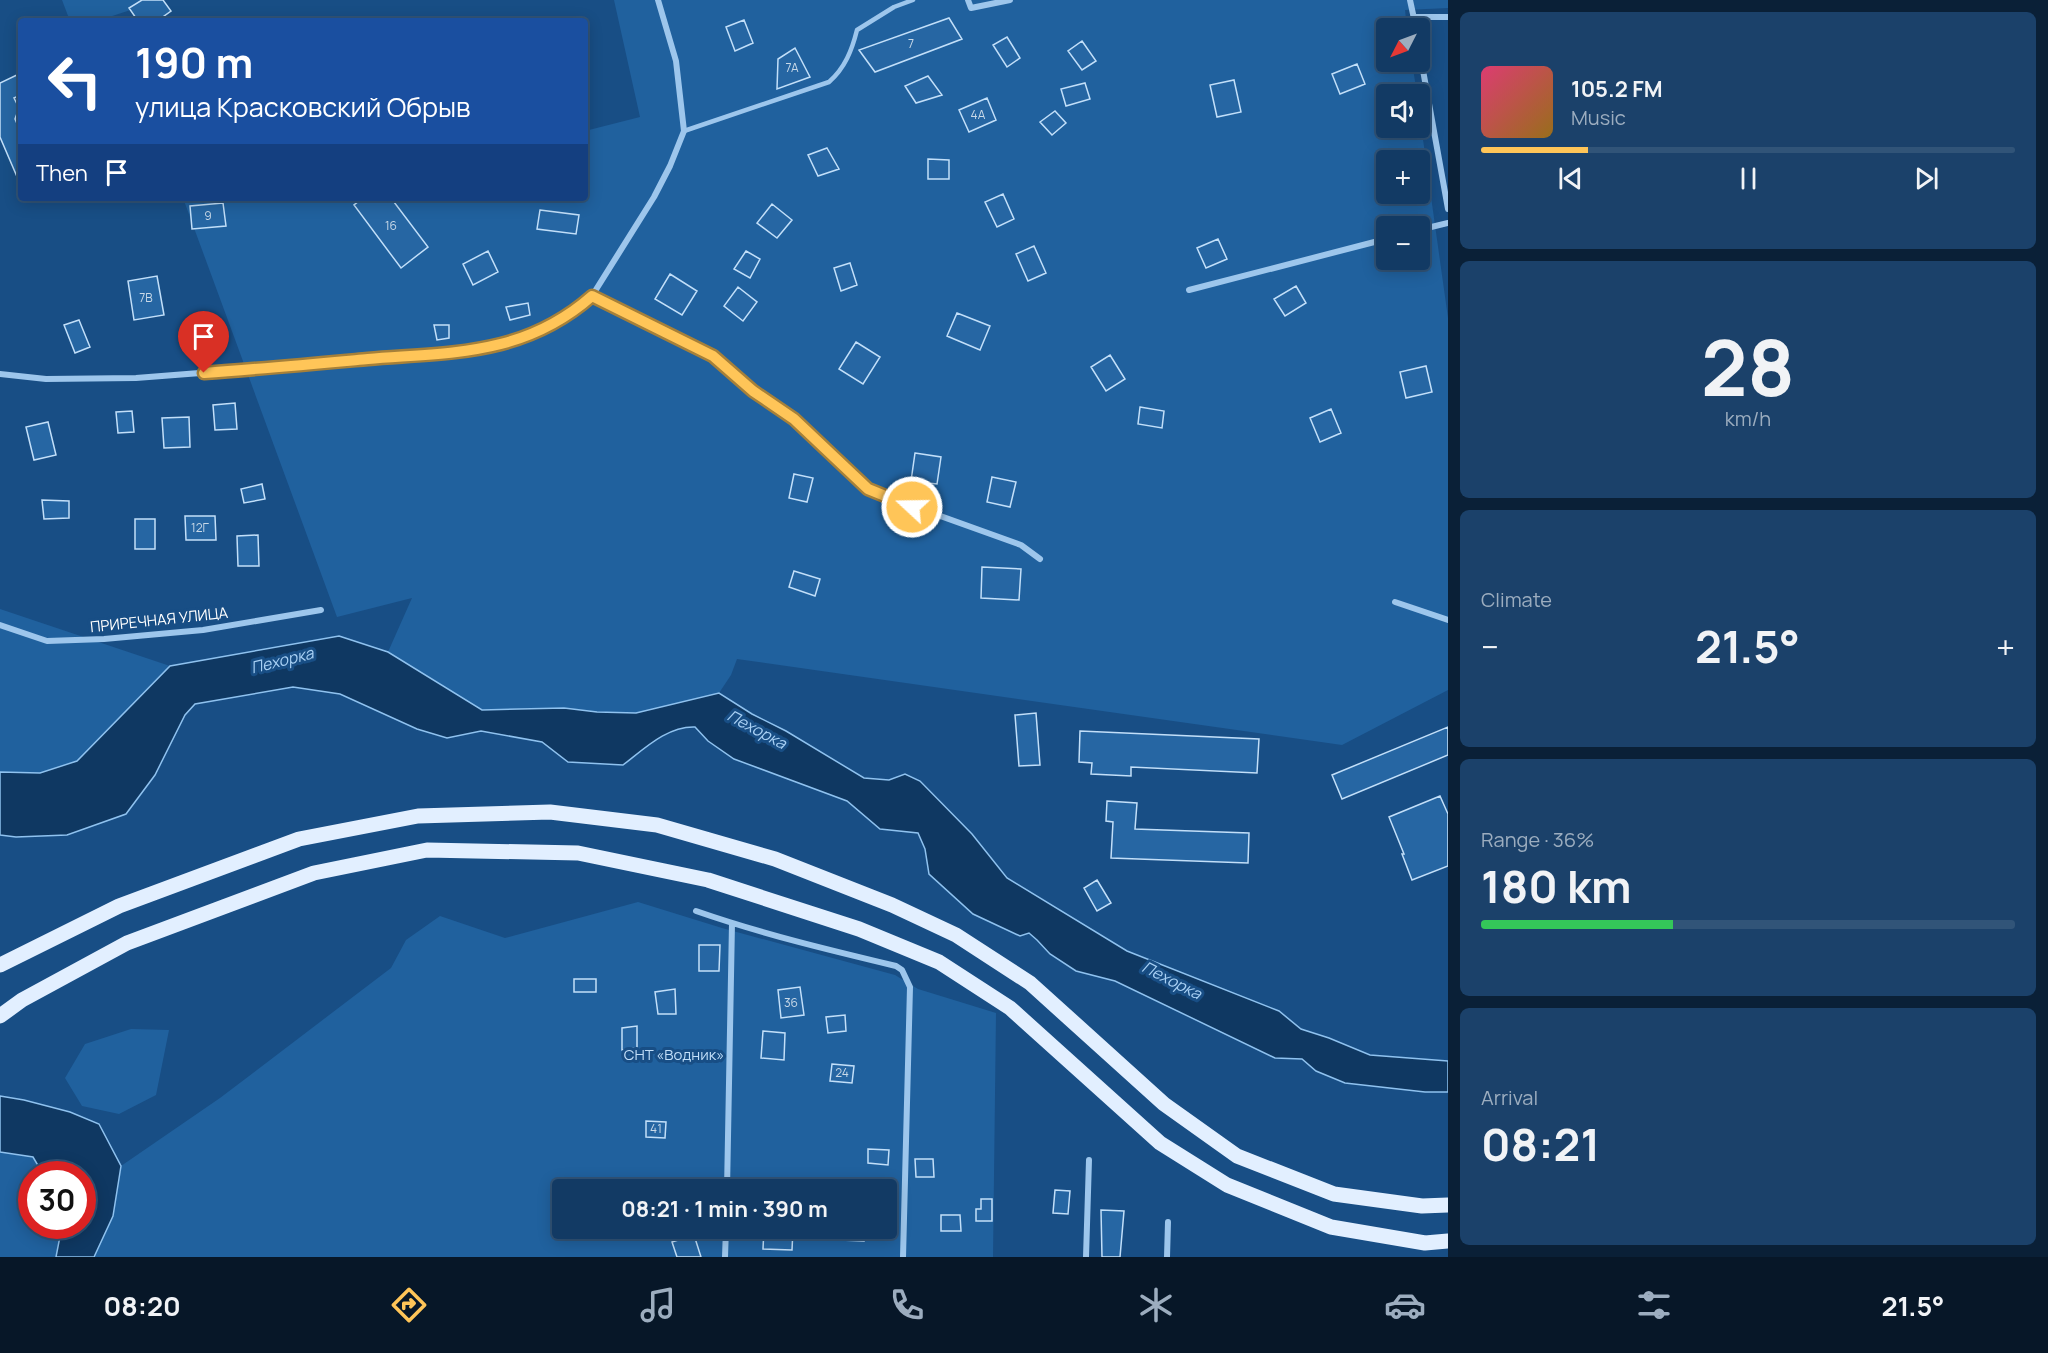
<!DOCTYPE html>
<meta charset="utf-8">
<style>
body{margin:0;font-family:Manrope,sans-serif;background:#1b416a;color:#f1f3f6;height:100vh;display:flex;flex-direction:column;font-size:22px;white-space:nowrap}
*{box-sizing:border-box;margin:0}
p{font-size:20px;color:#9cadbf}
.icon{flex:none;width:33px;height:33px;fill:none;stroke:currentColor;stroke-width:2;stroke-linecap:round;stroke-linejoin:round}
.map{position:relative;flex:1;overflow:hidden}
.side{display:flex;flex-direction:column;gap:12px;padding:12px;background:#0a2037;width:600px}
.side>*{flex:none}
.hud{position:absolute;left:18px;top:18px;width:570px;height:183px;border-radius:6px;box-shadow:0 3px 15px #0003,0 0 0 2px #315478;background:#1a4fa0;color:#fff;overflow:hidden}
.needle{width:39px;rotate:228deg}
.fabs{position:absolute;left:1376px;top:18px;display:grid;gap:12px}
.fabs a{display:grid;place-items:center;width:54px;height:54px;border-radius:6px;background:#123a64;box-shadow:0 3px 15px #0003,0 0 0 2px #315478;font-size:30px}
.speed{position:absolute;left:18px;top:1161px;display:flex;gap:12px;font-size:30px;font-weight:700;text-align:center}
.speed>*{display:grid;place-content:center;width:78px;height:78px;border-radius:50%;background:#123a64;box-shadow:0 3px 15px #0003,0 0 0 2px #315478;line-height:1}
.speed .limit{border:9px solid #d22;background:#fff;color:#111}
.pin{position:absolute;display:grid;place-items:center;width:51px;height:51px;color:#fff;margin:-62px -26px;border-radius:50% 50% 50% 0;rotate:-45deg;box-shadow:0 0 6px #0007}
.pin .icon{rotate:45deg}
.me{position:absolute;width:66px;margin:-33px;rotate:291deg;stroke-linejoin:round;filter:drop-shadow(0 0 4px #0008)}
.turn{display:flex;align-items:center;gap:21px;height:126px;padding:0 18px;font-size:27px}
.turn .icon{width:78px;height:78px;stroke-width:2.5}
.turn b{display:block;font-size:42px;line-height:51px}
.then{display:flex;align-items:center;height:57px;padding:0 18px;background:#0003;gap:12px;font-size:22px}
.big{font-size:45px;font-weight:700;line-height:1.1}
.side .widget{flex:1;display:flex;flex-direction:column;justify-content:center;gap:9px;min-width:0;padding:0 21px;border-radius:9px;background:#1b416a}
.side .dial{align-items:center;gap:0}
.dial b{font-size:78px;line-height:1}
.song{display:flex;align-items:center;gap:18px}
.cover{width:72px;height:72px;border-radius:9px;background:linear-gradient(135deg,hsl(340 70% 55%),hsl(40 70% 35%))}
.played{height:6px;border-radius:3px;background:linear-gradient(90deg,#ffc558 20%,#315478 20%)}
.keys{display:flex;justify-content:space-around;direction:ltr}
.heat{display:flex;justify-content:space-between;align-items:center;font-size:33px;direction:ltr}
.charge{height:9px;border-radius:4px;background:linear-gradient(90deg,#34c759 36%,#315478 0)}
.trip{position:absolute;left:552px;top:1179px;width:345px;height:60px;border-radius:6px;background:#123a64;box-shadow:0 3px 15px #0003,0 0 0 2px #315478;font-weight:700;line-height:60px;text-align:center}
.dock{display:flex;height:96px;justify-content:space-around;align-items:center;background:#071728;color:#9cadbf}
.dock .icon{width:42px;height:42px}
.dock .selected{color:#ffc558}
.dock b{font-size:27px;color:#f1f3f6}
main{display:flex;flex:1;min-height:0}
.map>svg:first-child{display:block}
.green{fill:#20619e;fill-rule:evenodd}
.water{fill:#0f3862;stroke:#8fc2ef;stroke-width:1.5}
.building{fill:#2666a3;stroke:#c2dff9;stroke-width:1.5}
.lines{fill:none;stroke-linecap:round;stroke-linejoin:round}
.lane{stroke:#9dc6ec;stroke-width:4.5}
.street{stroke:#9dc6ec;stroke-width:6}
.primary{stroke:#e2efff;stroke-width:15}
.route-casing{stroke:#a68039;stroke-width:15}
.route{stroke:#ffc558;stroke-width:10}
.labels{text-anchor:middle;stroke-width:6;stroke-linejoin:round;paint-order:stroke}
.number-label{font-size:12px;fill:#c9d9e8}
.street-label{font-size:15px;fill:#fff;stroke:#184e85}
.park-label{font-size:15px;fill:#c2dff9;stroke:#184e85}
.water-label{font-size:16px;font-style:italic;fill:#a8d0f4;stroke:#184e85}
</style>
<main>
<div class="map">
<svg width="1448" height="1257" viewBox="0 0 1448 1257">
<rect width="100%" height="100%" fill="#184e85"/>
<path class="green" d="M62 0H161L97 21H70Z
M614 0H1448V8L1405 10 1407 28H1386V62H1412L1417 94H1386V128H1419V111L1448 318V690L1342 745 737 659 731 675 719 693 636 713 597 712 564 708 482 710 388 652 412 598 337 617 183 198H585V131L640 117ZM1386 160H1419V194H1386ZM1386 226H1419V260H1386Z
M0 609 170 666 77 761 40 773 0 772Z
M638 902 722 928 895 975 918 989 996 1013 993 1257H94L113 1216 121 1166 220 1098 391 968 406 940 440 916 505 938ZM562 1190H886V1228H562Z
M131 1029 169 1030 156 1095 119 1114 82 1106 65 1078 85 1044Z
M0 1152 44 1160 50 1174H32V1226H62L56 1257H0Z"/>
<path class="water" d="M339 636 388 652 482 710 564 708 597 712 636 713 719 693 752 714 786 731 864 778 889 780 905 774 920 781 972 834 1007 878 1127 951 1279 1011 1301 1029 1329 1038 1370 1055 1448 1061V1092H1425L1345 1083 1316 1071 1302 1059 1275 1058 1115 981 1076 971 1050 954 1037 940 1029 933 1020 936 973 914 929 874 925 849 918 833 880 829 847 801 734 759 708 741 695 727C667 726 644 749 623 765L568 762 542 742 481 731 447 738 417 729 340 694 293 687 195 704 185 715 155 775 126 814 67 835 16 837 0 835V772L40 773 77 761 170 666Z
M0 1096 24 1100 70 1112 99 1124 121 1166 113 1216 94 1257H56L62 1226H82V1174H43L33 1157 0 1152Z"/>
<path class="building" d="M142 0H163L171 11 157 21H138L129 8Z
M949 18 962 39 875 72 859 50Z
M744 20 753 43 735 51 726 27Z
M1007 37 1020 58 1007 67 993 45Z
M1082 41 1096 61 1082 70 1068 51Z
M795 48 810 77 777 89 778 59Z
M1357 64 1365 84 1340 94 1332 74Z
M21 73V95L14 98 19 108 15 119 21 133V186L0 137V83Z
M928 76 942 95 916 103 905 86Z
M1234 80 1241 112 1217 117 1210 85Z
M1085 83 1090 99 1066 106 1061 89Z
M987 98 996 120 969 132 959 110Z
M1055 111 1066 123 1052 135 1040 122Z
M827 148 839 169 818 176 808 155Z
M928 159 949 160V179H928Z
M1003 194 1014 219 997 227 985 202Z
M363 198H391L428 247 401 268 354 205Z
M223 203 226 226 192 229 190 206Z
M772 204 792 220 777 238 757 223Z
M540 210 579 215 576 234 537 229Z
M1218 239 1227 259 1206 268 1197 248Z
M1034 246 1046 273 1028 281 1016 254Z
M488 251 498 272 473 285 463 264Z
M746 251 760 259 750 278 734 269Z
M850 263 857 285 841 291 834 268Z
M670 274 697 291 682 315 655 299Z
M157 276 164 315 134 320 128 281Z
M1296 286 1306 303 1285 316 1274 299Z
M738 287 757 302 743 321 724 306Z
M528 303 530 315 510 320 506 307Z
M957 313 990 326 980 350 947 336Z
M79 320 90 347 75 353 64 325Z
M434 325H449V338L437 340Z
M856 342 880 357 863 384 839 369Z
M1110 355 1125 379 1106 391 1091 367Z
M1426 366 1432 392 1406 398 1400 372Z
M235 403 237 429 215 430 213 405Z
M1140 407 1164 411 1162 428 1138 424Z
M1331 409 1341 433 1320 442 1310 418Z
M132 411 134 432 118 433 116 412Z
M189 417 190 447 164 448 162 418Z
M48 422 56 455 34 460 26 427Z
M915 453 941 457 937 484 911 481Z
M794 474 813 478 807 502 789 498Z
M992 477 1016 482 1010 507 987 502Z
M262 484 265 499 244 503 241 489Z
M42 500 69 501V518L44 519Z
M185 516H215L216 540H186Z
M135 519H155V549H135Z
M258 535 259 566H238L237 536Z
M982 567 1021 569 1019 600 981 598Z
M794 571 820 579 815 596 789 587Z
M1036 713 1040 765 1019 766 1015 715Z
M1448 727V755L1342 799 1332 775Z
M1080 731 1259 739 1257 773 1131 767V776L1091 774 1092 763 1079 762Z
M1440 796 1448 814V866L1412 880 1402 854H1404L1389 817Z
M1107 801 1137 803 1135 829 1249 833 1248 863 1111 858 1113 822 1106 821Z
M1097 880 1111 903 1097 911 1084 888Z
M699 945H720L719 971H699Z
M574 979H596V992H574Z
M800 987 804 1015 781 1018 778 990Z
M675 989 676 1014H658L655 992Z
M845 1015 846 1031 828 1033 826 1017Z
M637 1026V1048L622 1050V1028Z
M763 1031 785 1033 784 1060 761 1058Z
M832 1064 854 1066 852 1083 830 1081Z
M646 1121 666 1122 665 1138 646 1137Z
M868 1149 889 1150 888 1165 868 1163Z
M915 1159H933L934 1177H916Z
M1055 1190 1070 1191 1068 1214 1053 1213Z
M981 1199H992V1221H976V1209H981Z
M1101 1210 1124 1211 1120 1257H1102Z
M941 1215H960L961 1231H941Z
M764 1228 793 1229 792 1250 763 1249Z
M840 1228H864V1241L840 1240Z
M694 1235 701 1257H677L672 1242Z"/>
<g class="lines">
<path class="lane" d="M684 131 829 82C845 68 852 50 857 30L894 7 913 0"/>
<path class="street" d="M968 0 971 8 1010 0
M1410 0 1416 28
M1413 17H1448
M1419 48 1448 209
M1419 230 1448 223
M1189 290 1386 239
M592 296 713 356 752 391 794 419 868 490 1021 545 1040 559
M0 374 46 379 136 378 456 353C470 351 484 349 498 346 529 339 568 317 592 296L654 197 670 166 684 131 676 61 658 0
M1395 602 1448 620
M0 625 47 641 104 639 203 630 321 610
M696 911C762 934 829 950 896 966L902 970 910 987 903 1257
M727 1190 732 923
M725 1257 726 1228
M1086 1257 1089 1160
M1167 1257 1168 1222"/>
<path class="primary" d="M0 965 119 906 299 839 418 816 550 812 657 825 775 859 892 905 956 935 1030 983 1164 1104 1237 1156 1334 1194 1422 1206 1448 1205
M0 1016 22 1000 127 943 314 873 427 850 578 853 708 880 859 929 939 962 1010 1008 1160 1143 1227 1185 1331 1227 1425 1243 1448 1241"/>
</g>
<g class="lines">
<defs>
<path id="route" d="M204 373C259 369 313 364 368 359 452 352 524 356 592 296L713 356 753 391 794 419 868 489 912 507"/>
</defs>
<use href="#route" class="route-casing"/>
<use href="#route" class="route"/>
</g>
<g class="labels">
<g class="number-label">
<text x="911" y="48">7</text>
<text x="792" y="72">7А</text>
<text x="978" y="119">4А</text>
<text x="208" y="220">9</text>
<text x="391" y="230">16</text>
<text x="146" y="302">7В</text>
<text x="200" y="532">12Г</text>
<text x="791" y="1007">36</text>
<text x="842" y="1077">24</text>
<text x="656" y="1133">41</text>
</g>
<g class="street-label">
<text transform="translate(159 620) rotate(-6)" y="5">ПРИРЕЧНАЯ УЛИЦА</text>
</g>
<g class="park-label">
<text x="674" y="1060">СНТ «Водник»</text>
</g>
<g class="water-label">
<text transform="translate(282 660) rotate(-14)" y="6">Пехорка</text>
<text transform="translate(757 729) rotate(28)" y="6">Пехорка</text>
<text transform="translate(1172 980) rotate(27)" y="6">Пехорка</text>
</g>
</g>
</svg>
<div class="fabs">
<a><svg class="needle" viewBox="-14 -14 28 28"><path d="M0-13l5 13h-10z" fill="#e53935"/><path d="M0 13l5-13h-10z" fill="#9cadbf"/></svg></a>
<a><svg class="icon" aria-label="sound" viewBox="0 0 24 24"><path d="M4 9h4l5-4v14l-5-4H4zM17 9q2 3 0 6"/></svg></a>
<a>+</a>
<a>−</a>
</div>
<div class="speed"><div class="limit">30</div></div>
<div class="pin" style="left:204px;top:373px;background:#d93025"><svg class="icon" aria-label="arrive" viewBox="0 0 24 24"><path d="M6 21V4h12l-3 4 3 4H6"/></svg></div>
<svg class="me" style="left:912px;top:507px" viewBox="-20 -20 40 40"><circle r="17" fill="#ffc558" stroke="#fff" stroke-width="3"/><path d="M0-11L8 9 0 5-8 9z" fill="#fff"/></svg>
<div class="trip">08:21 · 1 min · 390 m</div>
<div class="hud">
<div class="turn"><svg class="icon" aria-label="left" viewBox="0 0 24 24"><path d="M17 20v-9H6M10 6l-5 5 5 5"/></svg><div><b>190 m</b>улица Красковский Обрыв</div></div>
<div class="then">Then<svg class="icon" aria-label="arrive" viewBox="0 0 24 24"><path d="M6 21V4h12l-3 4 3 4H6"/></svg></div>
</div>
</div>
<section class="side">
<div class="widget">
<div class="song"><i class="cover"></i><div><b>105.2 FM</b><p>Music</p></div></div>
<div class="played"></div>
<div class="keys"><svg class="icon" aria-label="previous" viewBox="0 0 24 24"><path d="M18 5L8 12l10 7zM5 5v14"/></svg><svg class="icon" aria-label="pause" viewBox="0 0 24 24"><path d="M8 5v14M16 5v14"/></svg><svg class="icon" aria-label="next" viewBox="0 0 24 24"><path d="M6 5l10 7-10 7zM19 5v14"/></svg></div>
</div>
<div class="widget dial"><b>28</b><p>km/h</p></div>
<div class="widget"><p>Climate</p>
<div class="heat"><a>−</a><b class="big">21.5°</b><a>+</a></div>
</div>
<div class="widget"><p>Range · 36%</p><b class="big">180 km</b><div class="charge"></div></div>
<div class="widget"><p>Arrival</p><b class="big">08:21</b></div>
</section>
</main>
<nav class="dock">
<b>08:20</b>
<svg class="icon selected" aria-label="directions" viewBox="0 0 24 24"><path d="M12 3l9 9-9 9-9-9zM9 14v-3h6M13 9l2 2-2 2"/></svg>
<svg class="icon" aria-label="music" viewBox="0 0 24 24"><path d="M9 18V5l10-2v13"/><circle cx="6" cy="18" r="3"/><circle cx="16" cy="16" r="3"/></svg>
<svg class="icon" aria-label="phone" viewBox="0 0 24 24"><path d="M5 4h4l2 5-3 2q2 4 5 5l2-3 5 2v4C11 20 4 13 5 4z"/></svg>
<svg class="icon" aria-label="climate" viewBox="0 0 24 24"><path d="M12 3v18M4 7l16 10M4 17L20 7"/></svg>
<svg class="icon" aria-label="car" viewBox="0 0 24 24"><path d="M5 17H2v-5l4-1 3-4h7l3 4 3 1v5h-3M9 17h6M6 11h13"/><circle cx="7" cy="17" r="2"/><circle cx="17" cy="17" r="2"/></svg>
<svg class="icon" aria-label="filters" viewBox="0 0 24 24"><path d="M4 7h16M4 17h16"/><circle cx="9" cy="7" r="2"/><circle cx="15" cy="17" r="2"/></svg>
<b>21.5°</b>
</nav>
